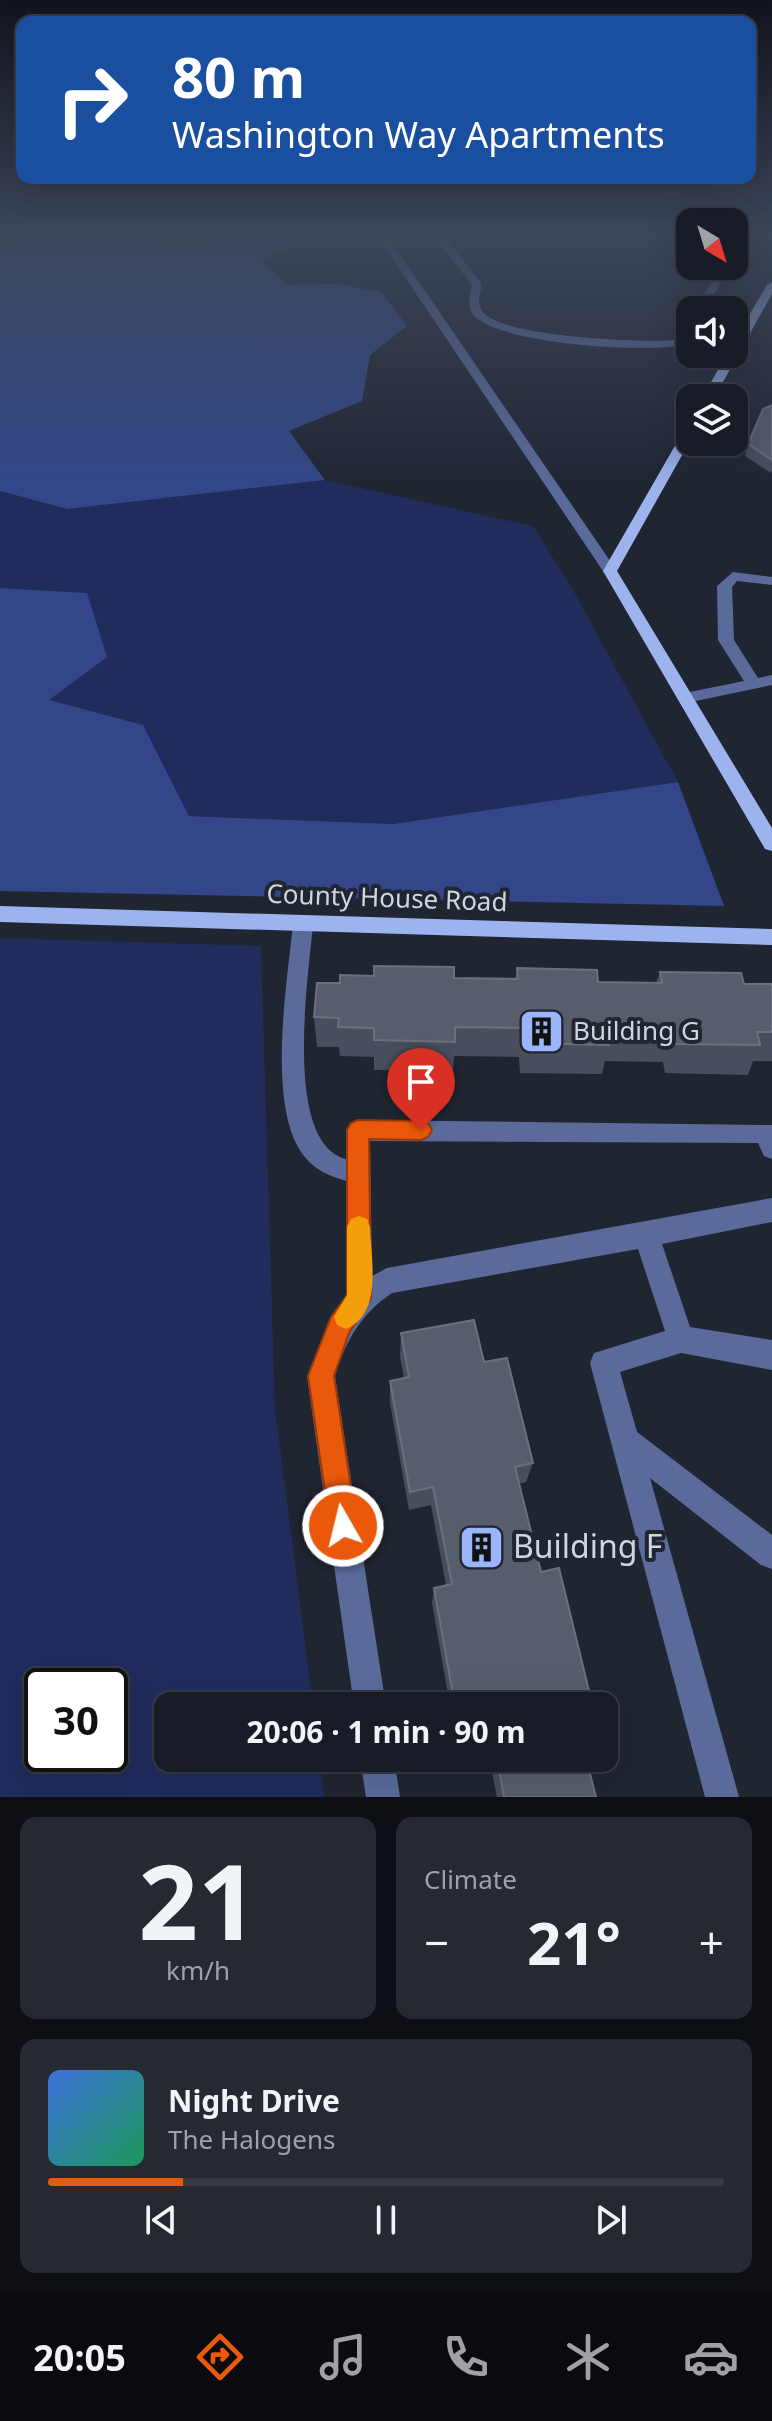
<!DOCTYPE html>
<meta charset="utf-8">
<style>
body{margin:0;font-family:"Noto Sans",sans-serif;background:#252932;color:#f1f3f6;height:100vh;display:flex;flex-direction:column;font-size:30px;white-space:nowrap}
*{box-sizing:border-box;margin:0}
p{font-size:26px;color:#9fa1a7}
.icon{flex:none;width:44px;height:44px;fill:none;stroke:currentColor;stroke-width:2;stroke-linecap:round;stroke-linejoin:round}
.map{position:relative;height:1797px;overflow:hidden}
.drawer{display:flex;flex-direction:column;gap:20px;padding:20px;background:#0d0f15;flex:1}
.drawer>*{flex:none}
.hud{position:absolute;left:16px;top:16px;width:740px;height:168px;border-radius:16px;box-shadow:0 8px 32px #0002,0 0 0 2px #363a43;background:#1a4fa0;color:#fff;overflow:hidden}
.needle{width:52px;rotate:142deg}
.fabs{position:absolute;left:676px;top:208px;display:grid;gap:16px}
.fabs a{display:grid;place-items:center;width:72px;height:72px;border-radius:16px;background:#181c26;box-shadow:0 8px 32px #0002,0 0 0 2px #363a43;font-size:40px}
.speed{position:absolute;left:24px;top:1668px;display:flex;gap:16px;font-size:40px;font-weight:700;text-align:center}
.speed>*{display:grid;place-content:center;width:104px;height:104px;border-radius:50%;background:#181c26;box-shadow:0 8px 32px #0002,0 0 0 2px #363a43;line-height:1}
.speed .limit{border:4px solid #111;border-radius:12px;background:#fff;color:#111}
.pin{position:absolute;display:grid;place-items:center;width:68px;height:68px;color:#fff;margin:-82px -34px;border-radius:50% 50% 50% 0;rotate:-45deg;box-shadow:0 0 8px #0007}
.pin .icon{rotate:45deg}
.me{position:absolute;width:88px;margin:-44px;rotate:352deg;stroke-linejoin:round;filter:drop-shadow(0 0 6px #0008)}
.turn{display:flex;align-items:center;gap:28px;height:168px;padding:0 24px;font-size:36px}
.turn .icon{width:104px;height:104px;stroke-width:2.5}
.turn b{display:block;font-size:56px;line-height:68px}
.big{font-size:60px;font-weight:700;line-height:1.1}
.drawer .card{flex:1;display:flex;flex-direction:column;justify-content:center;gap:12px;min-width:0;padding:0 28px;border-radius:16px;background:#252932}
.drawer .dial{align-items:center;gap:0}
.dial b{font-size:104px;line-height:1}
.song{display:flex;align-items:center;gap:24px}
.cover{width:96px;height:96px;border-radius:12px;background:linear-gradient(135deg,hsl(220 70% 55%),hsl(150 70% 35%))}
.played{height:8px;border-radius:4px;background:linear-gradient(90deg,#ea580c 20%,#363a43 20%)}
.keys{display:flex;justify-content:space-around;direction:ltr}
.heat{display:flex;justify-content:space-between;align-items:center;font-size:44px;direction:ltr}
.drawer .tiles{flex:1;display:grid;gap:20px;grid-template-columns:1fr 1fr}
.card:last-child{grid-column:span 2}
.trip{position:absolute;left:154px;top:1692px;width:464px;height:80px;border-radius:16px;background:#181c26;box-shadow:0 8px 32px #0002,0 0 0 2px #363a43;font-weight:700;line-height:80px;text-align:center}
.dock{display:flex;height:128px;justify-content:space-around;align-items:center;background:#0a0b0f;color:#9fa1a7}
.dock .icon{width:56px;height:56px}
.dock .selected{color:#ea580c}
.dock b{font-size:36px;color:#f1f3f6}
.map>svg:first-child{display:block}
.green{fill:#1f2c5c;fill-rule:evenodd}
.forest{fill:#324689}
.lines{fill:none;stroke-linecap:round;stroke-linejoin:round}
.minor{fill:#5a6b9b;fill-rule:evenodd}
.major{fill:#9db3ee;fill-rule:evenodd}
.wall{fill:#494e5d}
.building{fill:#585d6b;stroke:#6b707d;stroke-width:2}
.route{fill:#ea580c;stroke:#983908;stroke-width:2}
.slow{fill:#f59e0b}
.labels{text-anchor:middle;stroke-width:8;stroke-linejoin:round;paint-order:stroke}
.street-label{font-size:26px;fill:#d1d5de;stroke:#202532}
.poi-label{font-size:26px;fill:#d1d5de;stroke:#202532;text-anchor:start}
.near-poi-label{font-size:32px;fill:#d1d5de;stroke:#202532;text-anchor:start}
</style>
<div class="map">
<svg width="772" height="1797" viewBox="0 0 772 1797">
<rect width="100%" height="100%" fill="#202532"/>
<path class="green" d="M0 237H231L186 250 103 238 0 247Z
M325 480 533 526 573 590 678 782 393 824 189 816 143 726 48 700 87 593 0 588V491L67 509Z
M0 938 261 946 275 1408 313 1706H168V1758H319L324 1797H0ZM110 1686V1754H42V1686Z"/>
<path class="forest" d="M231 237H314L261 260 288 285 338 284 381 292 407 326 370 355 362 401 289 431 325 480 67 509 0 491V247L103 238 186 250Z
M0 588 87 593 107 657 49 700 143 725 189 816 393 824 678 782 724 906 0 891Z"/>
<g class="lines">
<path class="minor" d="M378 237H388L617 571 615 574H605Z
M435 237H445L481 283C482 293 475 303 483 312 504 337 628 341 661 341L674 340 690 321V333L682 345C642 353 510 344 478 319 466 310 469 298 472 285Z
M740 237H750L734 257V247Z
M722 266H732L704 310H694Z
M733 572 772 577V585L737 581 732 587 734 640 758 678 772 675V685L686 703 680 702V694L744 681 718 640 717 586Z
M303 916 310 919 313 924C309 974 282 1142 346 1159V1130L350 1123 358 1120 772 1125V1159L764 1156 758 1143 370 1141 372 1276 387 1268 772 1198V1222L662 1244 690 1327 772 1340V1370L681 1353 620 1372 637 1432 772 1535V1569L761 1565 650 1478 739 1797H705L590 1363 594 1353 665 1331 638 1249 392 1293C361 1314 346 1340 335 1376L386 1706H354L307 1376 328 1323 346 1297V1181C329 1176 315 1170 304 1156 266 1108 287 983 293 924L296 919Z
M360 1758H394L400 1797H366Z"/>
<path class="major" d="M772 282V294L714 398H702L727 354H734V341L767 285Z
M690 426V441L617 571 772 828V851L765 849 603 571 684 430Z
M0 906 772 929V945L0 922Z"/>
</g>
<path class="wall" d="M772 405V470L771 473 745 456 748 444Z
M517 968 598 982 656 983 660 972 744 984H772V1061H753L748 1075 665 1073 663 1062 605 1061 602 1074 520 1073 519 1057 454 1056 453 1071 374 1070V1057L340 1056 339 1047H317L314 1017 340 983 454 978 515 979Z
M401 1333 484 1362 533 1463 526 1482 519 1484 541 1572 589 1706H450L432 1603 434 1588 446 1585 431 1505 409 1510 390 1403V1381L404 1378 400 1357Z
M489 1758H586L596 1797H497Z"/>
<path class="building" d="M772 405V460L748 444 763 409Z
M374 966 454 967V978L518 979 517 968 597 970 598 982 662 983 660 972 741 973 744 984H772V1032H757L760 1045 675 1044 673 1033 608 1032 609 1045 525 1043 524 1028 455 1027V1042L374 1040V1028L338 1027 339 1018 314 1017 317 983H340V975L374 976Z
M474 1320 484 1362 507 1358 533 1463 515 1467 541 1572 559 1568 592 1703 580 1706H455L434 1588 452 1584 433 1487 410 1492 390 1381 409 1377 401 1333Z
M497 1758H586L596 1797H504Z"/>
<linearGradient id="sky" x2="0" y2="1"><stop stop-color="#12141c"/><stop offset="0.48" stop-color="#3c465a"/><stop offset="1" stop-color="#3c465a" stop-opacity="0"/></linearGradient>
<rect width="772" height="489" fill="url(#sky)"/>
<path class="route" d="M358 1120 421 1121 428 1123 432 1130 428 1137 421 1140 369 1139 371 1298 349 1333 334 1376 357 1526 353 1536 343 1540 334 1536 330 1526 308 1376 331 1317 347 1295V1130L351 1123Z"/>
<path class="slow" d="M359 1216 367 1219 370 1227C371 1259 383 1314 346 1329L337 1325 334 1317 347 1295V1227L351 1219Z"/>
<defs>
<symbol id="building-square" viewBox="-11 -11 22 22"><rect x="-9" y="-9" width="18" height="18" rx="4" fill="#9bb5fd" stroke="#202532"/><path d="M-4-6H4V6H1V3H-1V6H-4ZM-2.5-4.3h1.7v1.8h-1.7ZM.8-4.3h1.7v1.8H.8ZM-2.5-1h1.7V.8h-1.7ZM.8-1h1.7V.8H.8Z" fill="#111"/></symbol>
</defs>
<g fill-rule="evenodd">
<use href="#building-square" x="516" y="1006" width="51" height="51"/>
<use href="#building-square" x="456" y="1522" width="51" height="51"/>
</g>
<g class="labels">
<g class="street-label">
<text transform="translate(387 898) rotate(2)" y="9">County House Road</text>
</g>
<g class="poi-label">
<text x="573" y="1040">Building G</text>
</g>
<g class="near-poi-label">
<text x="513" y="1558">Building F</text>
</g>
</g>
</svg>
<div class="fabs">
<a><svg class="needle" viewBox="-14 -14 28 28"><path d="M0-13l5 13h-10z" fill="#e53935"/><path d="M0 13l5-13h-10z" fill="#9fa1a7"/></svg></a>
<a><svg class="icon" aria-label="sound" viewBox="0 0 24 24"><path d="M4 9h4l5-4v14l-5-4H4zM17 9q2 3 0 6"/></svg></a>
<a><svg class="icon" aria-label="layers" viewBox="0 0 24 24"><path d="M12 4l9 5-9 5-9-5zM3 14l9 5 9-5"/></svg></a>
</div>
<div class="speed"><div class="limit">30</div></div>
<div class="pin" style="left:421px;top:1130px;background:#d93025"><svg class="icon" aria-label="arrive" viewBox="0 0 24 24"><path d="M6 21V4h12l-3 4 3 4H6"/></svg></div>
<svg class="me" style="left:343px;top:1526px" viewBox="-20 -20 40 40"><circle r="17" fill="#ea580c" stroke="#fff" stroke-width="3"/><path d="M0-11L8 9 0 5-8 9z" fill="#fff"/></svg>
<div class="trip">20:06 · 1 min · 90 m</div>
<div class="hud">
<div class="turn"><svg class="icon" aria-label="right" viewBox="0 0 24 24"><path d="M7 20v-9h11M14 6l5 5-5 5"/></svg><div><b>80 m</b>Washington Way Apartments</div></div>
</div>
</div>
<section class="drawer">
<div class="tiles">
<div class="card dial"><b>21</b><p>km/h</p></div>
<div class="card"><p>Climate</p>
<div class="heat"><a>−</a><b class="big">21°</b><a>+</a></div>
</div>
<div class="card">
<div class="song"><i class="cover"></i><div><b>Night Drive</b><p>The Halogens</p></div></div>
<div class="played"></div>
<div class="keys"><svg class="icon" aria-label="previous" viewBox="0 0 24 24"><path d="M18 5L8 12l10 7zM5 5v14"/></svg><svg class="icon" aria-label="pause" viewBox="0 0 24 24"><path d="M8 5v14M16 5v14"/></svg><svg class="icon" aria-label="next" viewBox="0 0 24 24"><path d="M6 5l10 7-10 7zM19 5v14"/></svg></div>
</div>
</div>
</section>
<nav class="dock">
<b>20:05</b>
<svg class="icon selected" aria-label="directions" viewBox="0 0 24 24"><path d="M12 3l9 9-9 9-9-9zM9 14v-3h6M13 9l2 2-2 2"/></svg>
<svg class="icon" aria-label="music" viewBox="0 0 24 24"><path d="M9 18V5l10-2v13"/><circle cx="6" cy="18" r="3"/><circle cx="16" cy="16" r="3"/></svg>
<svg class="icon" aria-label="phone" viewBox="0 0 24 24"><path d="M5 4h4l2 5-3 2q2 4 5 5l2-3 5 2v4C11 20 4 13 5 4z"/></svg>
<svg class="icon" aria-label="climate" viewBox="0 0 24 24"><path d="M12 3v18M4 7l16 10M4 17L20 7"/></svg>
<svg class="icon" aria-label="car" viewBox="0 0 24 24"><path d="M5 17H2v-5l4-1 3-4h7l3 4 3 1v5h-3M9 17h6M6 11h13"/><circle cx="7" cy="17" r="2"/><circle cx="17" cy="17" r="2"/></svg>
</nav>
